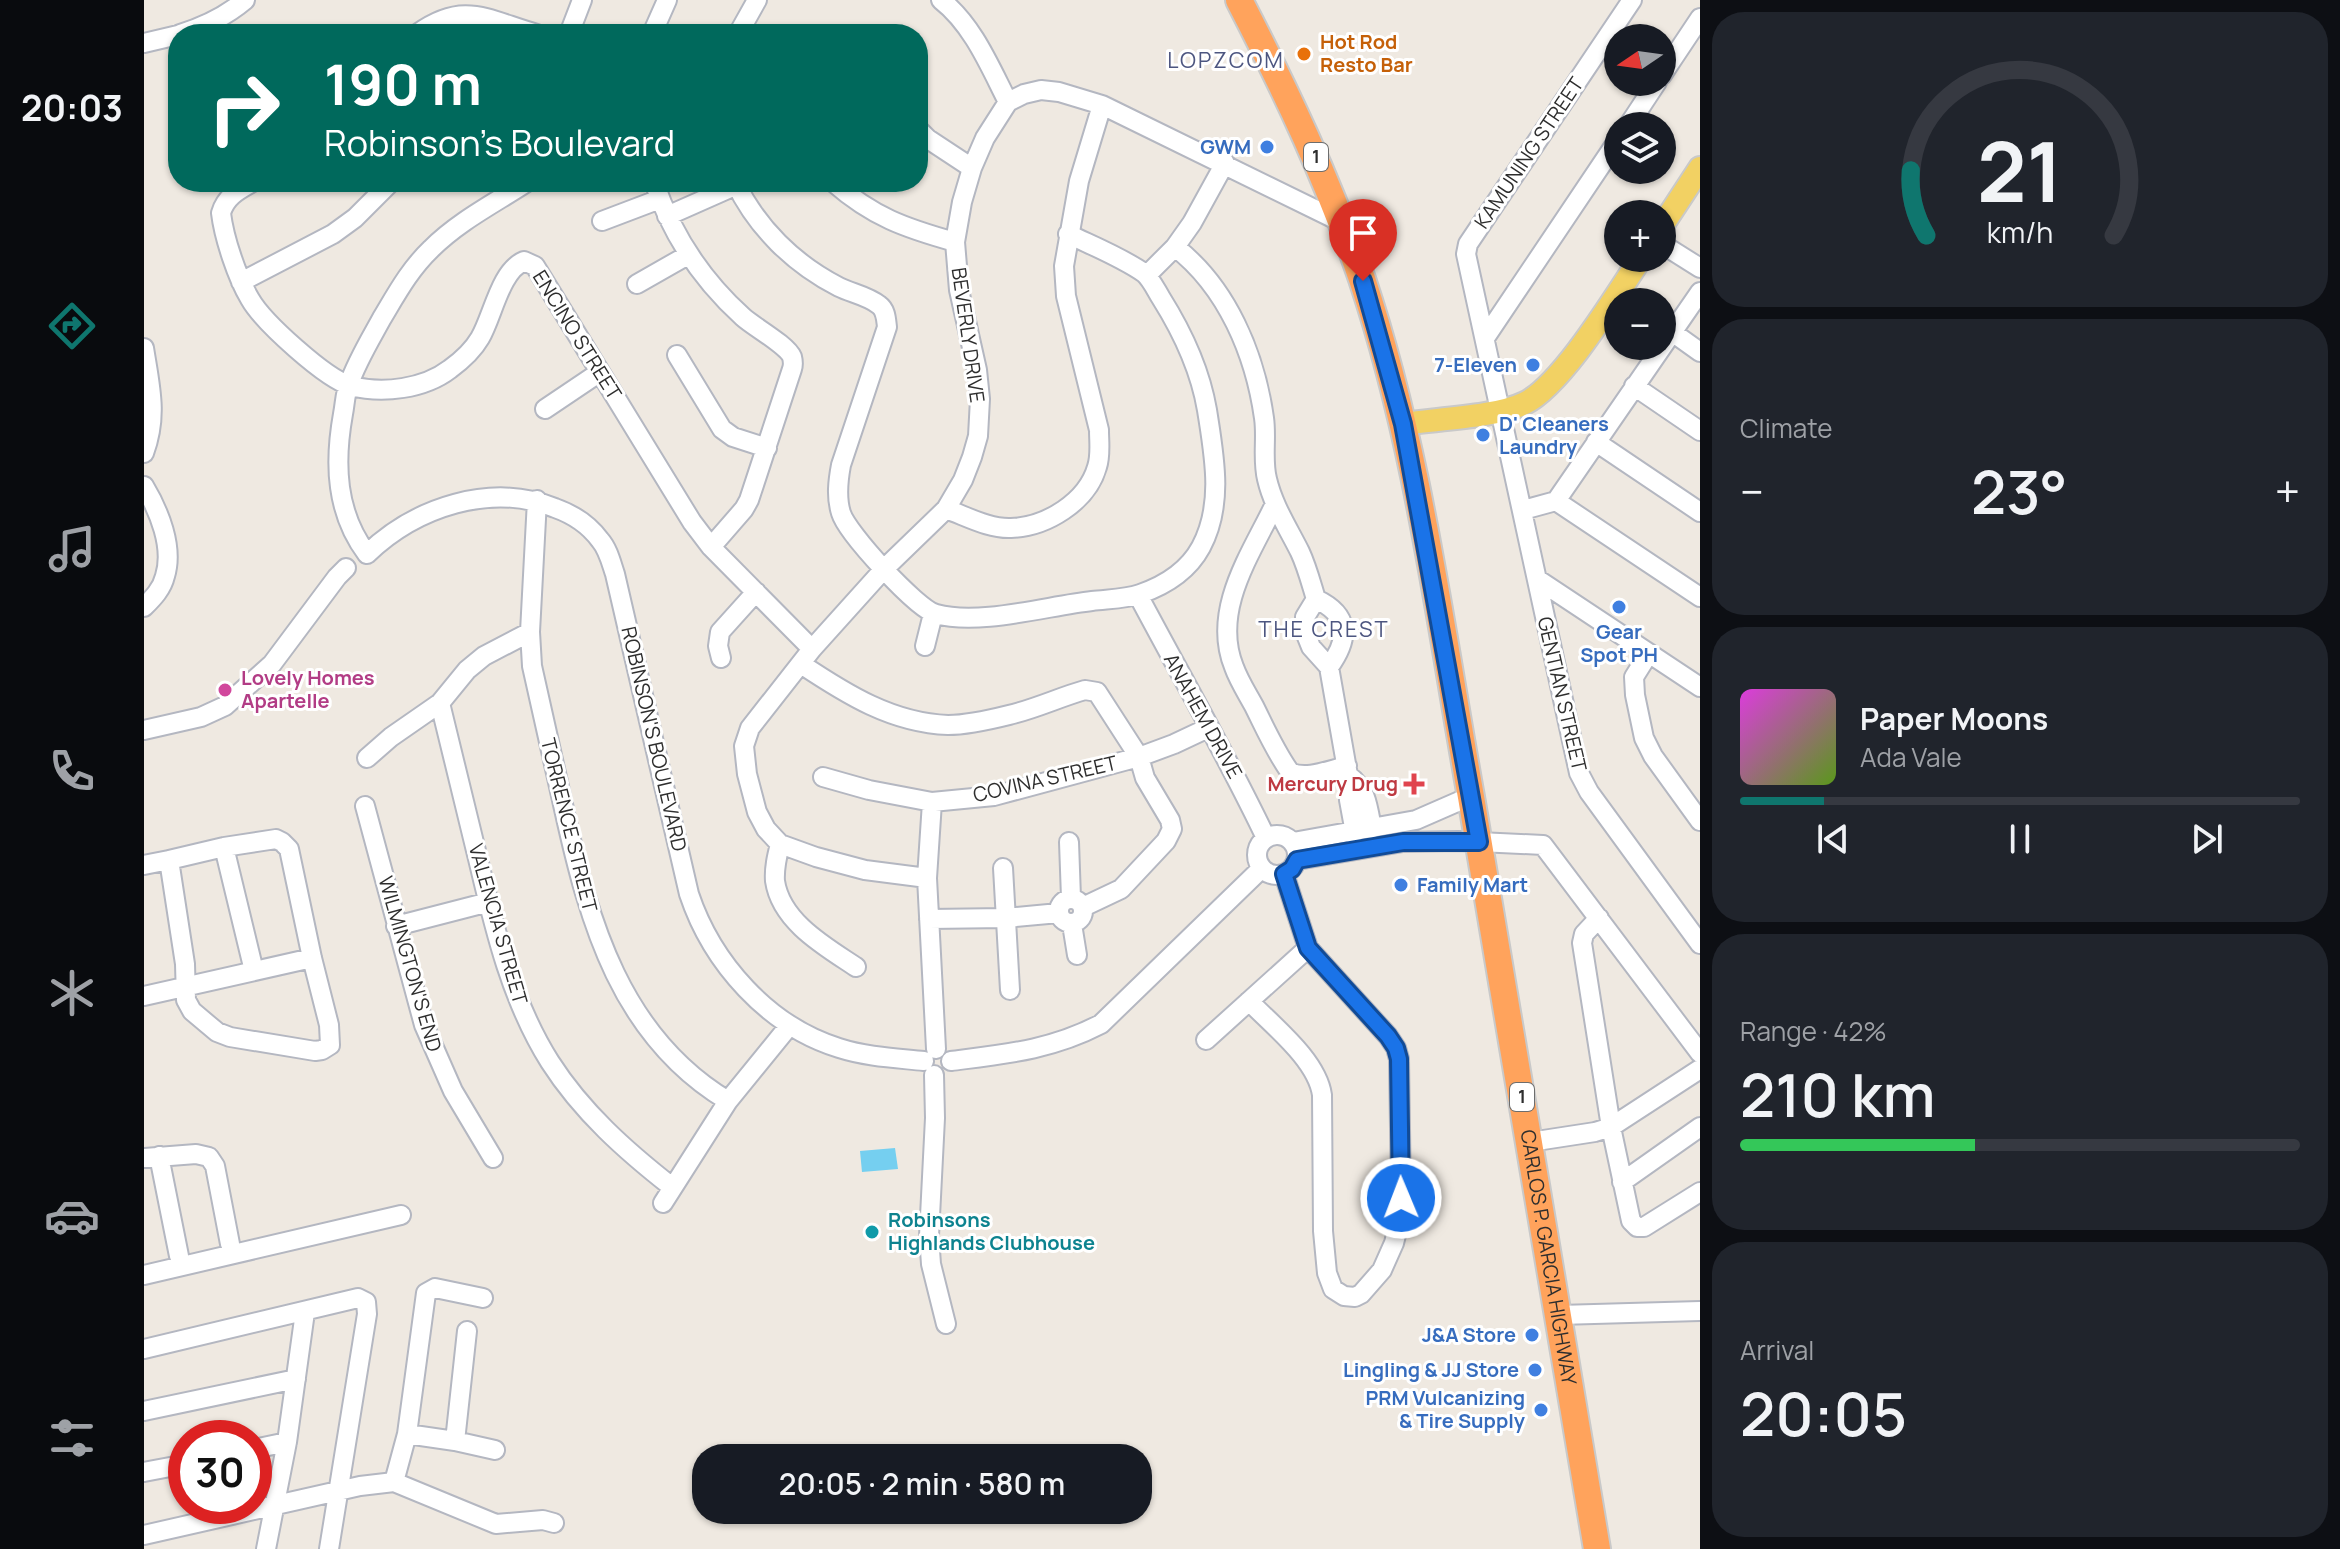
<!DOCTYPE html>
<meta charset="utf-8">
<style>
body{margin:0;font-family:Manrope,sans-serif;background:#20242c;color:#f1f3f6;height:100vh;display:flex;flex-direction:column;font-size:30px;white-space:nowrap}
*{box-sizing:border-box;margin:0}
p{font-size:26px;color:#9ea1a6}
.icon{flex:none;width:44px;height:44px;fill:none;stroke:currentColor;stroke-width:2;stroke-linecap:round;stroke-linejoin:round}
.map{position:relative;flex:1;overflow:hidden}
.side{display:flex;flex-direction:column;gap:12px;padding:12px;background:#0d0f14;width:640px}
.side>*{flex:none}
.guide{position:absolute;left:24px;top:24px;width:760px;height:168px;border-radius:32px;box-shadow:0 2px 6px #0004;background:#00695c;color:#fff;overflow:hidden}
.needle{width:52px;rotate:257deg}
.controls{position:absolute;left:1460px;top:24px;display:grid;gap:16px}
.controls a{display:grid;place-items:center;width:72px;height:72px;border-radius:50%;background:#171b24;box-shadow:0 2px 6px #0004;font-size:40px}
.speed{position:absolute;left:24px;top:1420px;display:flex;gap:16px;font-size:40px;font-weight:700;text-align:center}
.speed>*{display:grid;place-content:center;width:104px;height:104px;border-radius:50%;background:#171b24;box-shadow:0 2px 6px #0004;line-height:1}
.speed .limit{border:12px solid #d22;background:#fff;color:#111}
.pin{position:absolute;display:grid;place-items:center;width:68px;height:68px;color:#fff;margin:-82px -34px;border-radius:50% 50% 50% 0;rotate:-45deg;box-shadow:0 0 8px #0007}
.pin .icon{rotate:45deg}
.me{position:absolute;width:88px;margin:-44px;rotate:359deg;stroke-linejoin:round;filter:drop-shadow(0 0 6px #0008)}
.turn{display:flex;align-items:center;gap:28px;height:168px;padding:0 24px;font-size:36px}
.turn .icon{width:104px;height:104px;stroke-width:2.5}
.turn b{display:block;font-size:56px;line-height:68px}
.big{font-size:60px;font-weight:600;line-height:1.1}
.side .tile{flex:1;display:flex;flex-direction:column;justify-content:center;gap:12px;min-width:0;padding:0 28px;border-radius:32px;background:#20242c}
.side .dial{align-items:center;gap:0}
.dial svg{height:208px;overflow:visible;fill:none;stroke:#363941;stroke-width:7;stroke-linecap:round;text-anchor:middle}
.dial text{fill:#f1f3f6;stroke:none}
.song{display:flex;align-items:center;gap:24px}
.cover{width:96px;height:96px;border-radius:12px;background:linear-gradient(135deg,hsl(300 70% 55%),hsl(90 70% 35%))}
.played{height:8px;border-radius:4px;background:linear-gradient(90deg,#0f766e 15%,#363941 15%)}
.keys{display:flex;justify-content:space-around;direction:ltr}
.heat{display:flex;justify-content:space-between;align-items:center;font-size:44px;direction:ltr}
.charge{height:12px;border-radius:6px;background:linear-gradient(90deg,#34c759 42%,#363941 0)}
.trip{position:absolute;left:548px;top:1444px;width:460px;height:80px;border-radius:32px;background:#171b24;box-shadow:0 2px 6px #0004;font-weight:600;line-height:80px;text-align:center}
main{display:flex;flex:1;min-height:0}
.menu{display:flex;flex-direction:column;width:144px;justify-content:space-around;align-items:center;background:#090b0e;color:#9ea1a6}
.menu .icon{width:56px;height:56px}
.menu .current{color:#0f766e}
.menu b{font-size:36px;color:#f1f3f6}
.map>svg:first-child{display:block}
.water{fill:#75cff0}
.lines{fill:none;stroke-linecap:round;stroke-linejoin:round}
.minor-casing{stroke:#b4b7c1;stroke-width:22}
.major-casing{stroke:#c9c9c9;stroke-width:26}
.highway-casing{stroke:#c9c9c9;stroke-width:30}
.minor{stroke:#fff;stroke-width:18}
.major{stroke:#f2d163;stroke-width:22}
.highway{stroke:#ffa35c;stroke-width:26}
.route-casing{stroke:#114b97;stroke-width:20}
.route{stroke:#1a73e8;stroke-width:14}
.food-dot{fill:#e8710a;stroke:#fff;stroke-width:3}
.shop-dot{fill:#3f7fe0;stroke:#fff;stroke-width:3}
.hotel-dot{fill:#d1479c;stroke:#fff;stroke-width:3}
.health-dot{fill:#e0444e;stroke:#fff;stroke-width:3}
.culture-dot{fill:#0f9aa8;stroke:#fff;stroke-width:3}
.labels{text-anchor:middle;stroke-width:6;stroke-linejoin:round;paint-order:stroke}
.shield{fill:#fff;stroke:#6d6d6d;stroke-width:2}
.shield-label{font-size:18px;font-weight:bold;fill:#2e2e2e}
.food-label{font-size:20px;font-weight:bold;fill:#c56008;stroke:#fff;text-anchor:start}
.shop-label{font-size:20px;font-weight:bold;fill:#366cbe;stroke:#fff;text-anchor:end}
.street-label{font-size:20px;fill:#2e2e2e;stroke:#fff}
.hotel-label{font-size:20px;font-weight:bold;fill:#b23c85;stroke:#fff;text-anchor:start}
.health-label{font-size:20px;font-weight:bold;fill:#be3a42;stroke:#fff;text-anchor:end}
.culture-label{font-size:20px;font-weight:bold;fill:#0d838f;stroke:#fff;text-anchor:start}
.neighbourhood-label{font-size:22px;letter-spacing:2px;fill:#4d5680;stroke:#fff}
</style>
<main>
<nav class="menu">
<b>20:03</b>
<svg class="icon current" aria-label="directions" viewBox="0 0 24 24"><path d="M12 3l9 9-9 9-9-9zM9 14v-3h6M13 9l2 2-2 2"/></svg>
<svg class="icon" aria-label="music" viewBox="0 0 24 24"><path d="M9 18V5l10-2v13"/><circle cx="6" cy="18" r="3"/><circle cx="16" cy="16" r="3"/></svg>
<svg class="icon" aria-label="phone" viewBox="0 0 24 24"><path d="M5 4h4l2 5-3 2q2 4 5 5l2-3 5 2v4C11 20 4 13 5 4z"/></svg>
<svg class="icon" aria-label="climate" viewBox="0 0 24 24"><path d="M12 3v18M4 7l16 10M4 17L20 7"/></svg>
<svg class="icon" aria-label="car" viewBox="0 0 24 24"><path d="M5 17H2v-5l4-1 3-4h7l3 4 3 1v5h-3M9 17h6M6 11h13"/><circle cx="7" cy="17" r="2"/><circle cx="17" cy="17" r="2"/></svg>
<svg class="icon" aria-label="filters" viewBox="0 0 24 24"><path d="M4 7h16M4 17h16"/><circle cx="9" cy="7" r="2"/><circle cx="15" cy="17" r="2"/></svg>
</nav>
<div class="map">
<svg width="1556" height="1549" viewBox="0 0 1556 1549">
<rect width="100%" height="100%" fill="#efe9e1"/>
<path class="water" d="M751 1148 754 1169 718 1172 716 1151Z"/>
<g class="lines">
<defs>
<path id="minor" d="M797 0C829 25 846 67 864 102
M1488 0 1324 244 1322 254 1435 773 1445 792 1556 944
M36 34C59 27 82 16 101 0
M273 34C320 0 343 20 393 34
M425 34 438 0
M508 34 523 0
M594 34 613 0
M0 43 34 35
M1518 75 1556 18
M1484 126 1513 82
M774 129 784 139 828 168
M109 182C95 190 82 196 77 213 80 238 93 277 106 299 119 322 182 379 207 386 239 394 280 389 306 369 317 361 329 350 336 338 349 316 356 271 380 261L391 266 548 522 567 547 668 649
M383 182C351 203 315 221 287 249 266 269 253 293 238 318 226 340 213 361 205 384 201 393 201 404 199 414 190 464 192 513 223 554 272 507 347 482 411 508 428 514 445 525 456 540 464 549 467 562 471 574L545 894C568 963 624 1026 695 1048 723 1057 751 1058 780 1061
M510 182C528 235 558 280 599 317 610 327 643 345 648 357 649 361 649 366 648 369L605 500 600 509 567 547
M591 182C613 228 650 264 695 287 707 293 724 296 735 305 742 310 742 319 743 327L697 465C694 481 692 497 697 513 703 533 773 609 792 614 835 626 903 606 948 601 964 599 982 599 996 594 1022 585 1044 571 1057 547 1080 504 1070 455 1063 410 1056 369 1039 333 1017 298 1012 290 1007 279 1000 273 977 257 949 246 924 234
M689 182C729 217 761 228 811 242
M523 216 593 185
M458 221 516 199
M1518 244 1556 268
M1031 247C1083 287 1111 354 1120 418 1123 438 1118 459 1123 479 1129 505 1144 528 1156 552 1163 567 1167 583 1172 599 1206 615 1206 638 1185 667
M1003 275 1031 247 1048 223 1081 163
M97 282 189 234 211 218 247 182
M493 284 544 255
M1528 332 1556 352
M1341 338 1474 140
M0 348C6 386 14 416 0 453
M533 355 578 429 589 437 623 448
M1490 386 1556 431
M401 409 456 372
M1452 442 1556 512
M0 486C15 511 30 547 21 576 18 589 9 598 0 607
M393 500 386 632 388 666C399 714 409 761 420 809 445 923 477 1037 584 1101
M1412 501 1556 597
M1131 504C1107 554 1067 610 1090 667 1095 681 1103 693 1110 706 1121 728 1131 751 1146 772 1162 780 1185 770 1203 766
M802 509C822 516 845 529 867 528 902 527 943 502 953 467 957 455 955 443 955 430L922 296 920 266 935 181 958 105
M1379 510 1412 501 1556 292
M1393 579 1556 687
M994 595C1037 676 1083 756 1122 838
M1172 599 1161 617V632L1167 647 1185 667 1204 775 1205 800 1214 849
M781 646 789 614
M1505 653 1490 677 1491 695 1500 738 1509 756 1556 821
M577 658 574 646 576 632 612 592
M657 664C702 694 748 723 804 725 824 725 845 720 865 715 891 709 916 697 941 690L953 692 995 757 1001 778 1026 820 1028 829 1022 841 977 889 939 907
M296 703C309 757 322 810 335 863 351 931 368 1002 406 1062 438 1112 482 1151 528 1187
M0 730 57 717 81 706 128 664 193 577 202 568
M223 758 247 737 296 703 323 670 340 656 386 632
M1204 775C1223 789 1224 807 1228 829
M679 777 725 790 788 802 850 796 995 757 1030 744 1064 728
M788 802 783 878 792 1049
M221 806 280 1025 309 1091 349 1158
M1113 855a20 20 0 1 1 40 0a20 20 0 1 1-40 0Z
M132 839 138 842 145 849 168 958 185 1025 186 1045 178 1050 171 1051 86 1037 73 1032 48 1011 42 1000 41 964 25 860 80 847Z
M925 842 927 898
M1149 842 1272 820 1327 796
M636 844C633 856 630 868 631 881 637 922 682 947 712 967
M80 847 110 971
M1153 860 1259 842 1314 841 1399 845 1556 1053
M0 865 25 860
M859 868 866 990
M783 878 721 870 672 857 636 844 622 829 613 812 603 774 600 746 606 728 668 649 740 569 802 509 819 480 828 457 834 436 836 399 833 370 815 290 811 242 818 202 828 168 841 138 864 102 880 94 897 90 915 92 958 105 1197 222
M915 911a12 12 0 1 1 24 0a12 12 0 1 1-24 0Z
M1455 918 1440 934 1438 943 1467 1127 1487 1221 1493 1227H1500L1556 1192
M785 919 862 918 915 913
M928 924 933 955
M252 926 345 902
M0 996 168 958
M1105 1001C1129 1026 1173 1060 1178 1095L1179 1231 1183 1273 1189 1289 1200 1296 1211 1297 1217 1294 1238 1270 1250 1243 1254 1227 1257 1198 1255 1059 1252 1048 1244 1036 1164 948 1140 874
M1062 1040 1164 948
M807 1061C862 1054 907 1050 957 1024L1118 868
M790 1075 791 1118 785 1236 787 1264 802 1324
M1386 1142 1451 1132 1467 1127 1556 1069
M15 1156 35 1256
M0 1158 52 1154 65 1157 71 1166 86 1244
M1478 1182 1556 1127
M519 1203 584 1101 645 1026
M0 1275 257 1215
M1415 1315 1556 1311
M0 1349 214 1298 222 1302 223 1314 185 1549
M0 1411 152 1379
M263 1434 311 1441 351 1450
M311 1441 323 1331
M110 1449 143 1442
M0 1472 42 1464
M250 1482 263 1434 282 1293 291 1288 339 1298
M0 1535 216 1486 250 1482 352 1524 399 1520 410 1523
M122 1549 143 1442 161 1312"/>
<path id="major" d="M1518 226 1556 168
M1259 424C1292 419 1353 417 1381 403 1419 384 1472 295 1497 258"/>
<g id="highway">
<path id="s1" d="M1095 0C1142 91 1185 182 1218 279 1274 446 1296 624 1327 797 1371 1047 1410 1298 1453 1549"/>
</g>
</defs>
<use href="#minor" class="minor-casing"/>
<use href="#major" class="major-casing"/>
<use href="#highway" class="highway-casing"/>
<use href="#minor" class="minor"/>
<use href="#major" class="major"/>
<use href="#highway" class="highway"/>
</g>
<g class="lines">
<defs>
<path id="route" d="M1219 281 1259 424 1335 842H1259L1153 860 1148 869 1140 874 1164 948 1244 1036 1252 1048 1255 1059 1257 1198"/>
</defs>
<use href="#route" class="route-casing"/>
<use href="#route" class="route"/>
</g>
<circle class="food-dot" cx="1160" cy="54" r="8"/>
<g class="shop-dot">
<circle cx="1123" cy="147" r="8"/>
<circle cx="1389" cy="365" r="8"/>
<circle cx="1339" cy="435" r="8"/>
<circle cx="1475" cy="607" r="8"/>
<circle cx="1257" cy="885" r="8"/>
<circle cx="1388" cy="1335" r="8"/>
<circle cx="1391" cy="1370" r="8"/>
<circle cx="1397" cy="1410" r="8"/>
</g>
<circle class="hotel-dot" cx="81" cy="690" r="8"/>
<path class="health-dot" d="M1266 772h8v8h8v8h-8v8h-8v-8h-8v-8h8z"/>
<circle class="culture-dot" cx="728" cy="1232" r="8"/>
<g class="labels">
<g class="shield">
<rect x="1160" y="143" width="24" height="28" rx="6"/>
<rect x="1366" y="1083" width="24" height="28" rx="6"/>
</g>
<g class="shield-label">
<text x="1172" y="163">1</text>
<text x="1378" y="1103">1</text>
</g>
<g class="food-label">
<text x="1176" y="49">Hot Rod<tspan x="1176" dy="23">Resto Bar</tspan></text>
</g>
<g class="shop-label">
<text x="1107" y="154">GWM</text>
<text x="1373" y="372">7-Eleven</text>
<text x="1355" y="431" text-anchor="start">D' Cleaners<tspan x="1355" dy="23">Laundry</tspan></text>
<text x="1475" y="639" text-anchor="middle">Gear<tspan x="1475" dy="23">Spot PH</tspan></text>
<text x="1273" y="892" text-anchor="start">Family Mart</text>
<text x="1372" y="1342">J&amp;A Store</text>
<text x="1375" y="1377">Lingling &amp; JJ Store</text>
<text x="1381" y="1405">PRM Vulcanizing<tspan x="1381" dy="23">&amp; Tire Supply</tspan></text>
</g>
<g class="street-label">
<text transform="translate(1385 153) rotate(-56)" y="7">KAMUNING STREET</text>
<text transform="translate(433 335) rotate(58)" y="7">ENCINO STREET</text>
<text transform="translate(824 335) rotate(82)" y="7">BEVERLY DRIVE</text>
<text transform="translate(1418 694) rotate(77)" y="7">GENTIAN STREET</text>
<text transform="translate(1059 716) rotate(61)" y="7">ANAHEM DRIVE</text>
<text transform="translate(510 739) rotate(77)" y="7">ROBINSON'S BOULEVARD</text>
<text transform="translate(901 779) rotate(-13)" y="7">COVINA STREET</text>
<text transform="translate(425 825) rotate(76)" y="7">TORRENCE STREET</text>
<text transform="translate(354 924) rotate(74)" y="7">VALENCIA STREET</text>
<text transform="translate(266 964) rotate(74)" y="7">WILMINGTON'S END</text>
<text dy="7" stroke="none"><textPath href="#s1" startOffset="1302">CARLOS P. GARCIA HIGHWAY</textPath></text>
</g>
<g class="hotel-label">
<text x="97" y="685">Lovely Homes<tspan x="97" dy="23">Apartelle</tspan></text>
</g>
<g class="health-label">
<text x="1254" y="791">Mercury Drug</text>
</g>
<g class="culture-label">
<text x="744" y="1227">Robinsons<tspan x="744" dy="23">Highlands Clubhouse</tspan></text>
</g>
<g class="neighbourhood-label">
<text x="1082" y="68">LOPZCOM</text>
<text x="1180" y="637">THE CREST</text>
</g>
</g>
</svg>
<div class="controls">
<a><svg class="needle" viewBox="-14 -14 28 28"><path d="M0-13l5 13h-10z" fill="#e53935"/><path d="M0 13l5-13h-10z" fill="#9ea1a6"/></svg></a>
<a><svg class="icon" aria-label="layers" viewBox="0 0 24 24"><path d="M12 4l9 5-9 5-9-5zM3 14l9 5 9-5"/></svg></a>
<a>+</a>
<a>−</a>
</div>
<div class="speed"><div class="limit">30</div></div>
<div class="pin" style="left:1219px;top:281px;background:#d93025"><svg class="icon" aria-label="arrive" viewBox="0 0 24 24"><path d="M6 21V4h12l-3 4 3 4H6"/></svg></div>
<svg class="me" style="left:1257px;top:1198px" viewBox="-20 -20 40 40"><circle r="17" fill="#1a73e8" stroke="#fff" stroke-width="3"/><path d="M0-11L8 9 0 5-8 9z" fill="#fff"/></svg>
<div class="trip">20:05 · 2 min · 580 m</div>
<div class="guide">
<div class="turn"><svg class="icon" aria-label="right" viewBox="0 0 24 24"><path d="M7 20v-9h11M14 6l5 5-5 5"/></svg><div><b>190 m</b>Robinson's Boulevard</div></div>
</div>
</div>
<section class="side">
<div class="tile dial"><svg viewBox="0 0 100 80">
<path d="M14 69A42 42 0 1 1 86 69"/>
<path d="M14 69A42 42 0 0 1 8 44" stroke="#0f766e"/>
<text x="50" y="56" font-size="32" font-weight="700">21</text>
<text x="50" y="72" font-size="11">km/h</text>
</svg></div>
<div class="tile"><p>Climate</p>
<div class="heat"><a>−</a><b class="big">23°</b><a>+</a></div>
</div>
<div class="tile">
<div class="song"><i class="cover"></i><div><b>Paper Moons</b><p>Ada Vale</p></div></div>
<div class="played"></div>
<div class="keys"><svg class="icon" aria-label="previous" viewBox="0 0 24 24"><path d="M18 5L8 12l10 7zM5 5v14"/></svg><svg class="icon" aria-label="pause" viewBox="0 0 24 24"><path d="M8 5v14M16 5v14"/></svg><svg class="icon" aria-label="next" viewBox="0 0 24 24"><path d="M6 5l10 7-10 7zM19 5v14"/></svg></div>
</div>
<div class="tile"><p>Range · 42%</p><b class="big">210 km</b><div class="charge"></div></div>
<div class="tile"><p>Arrival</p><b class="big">20:05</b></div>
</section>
</main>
